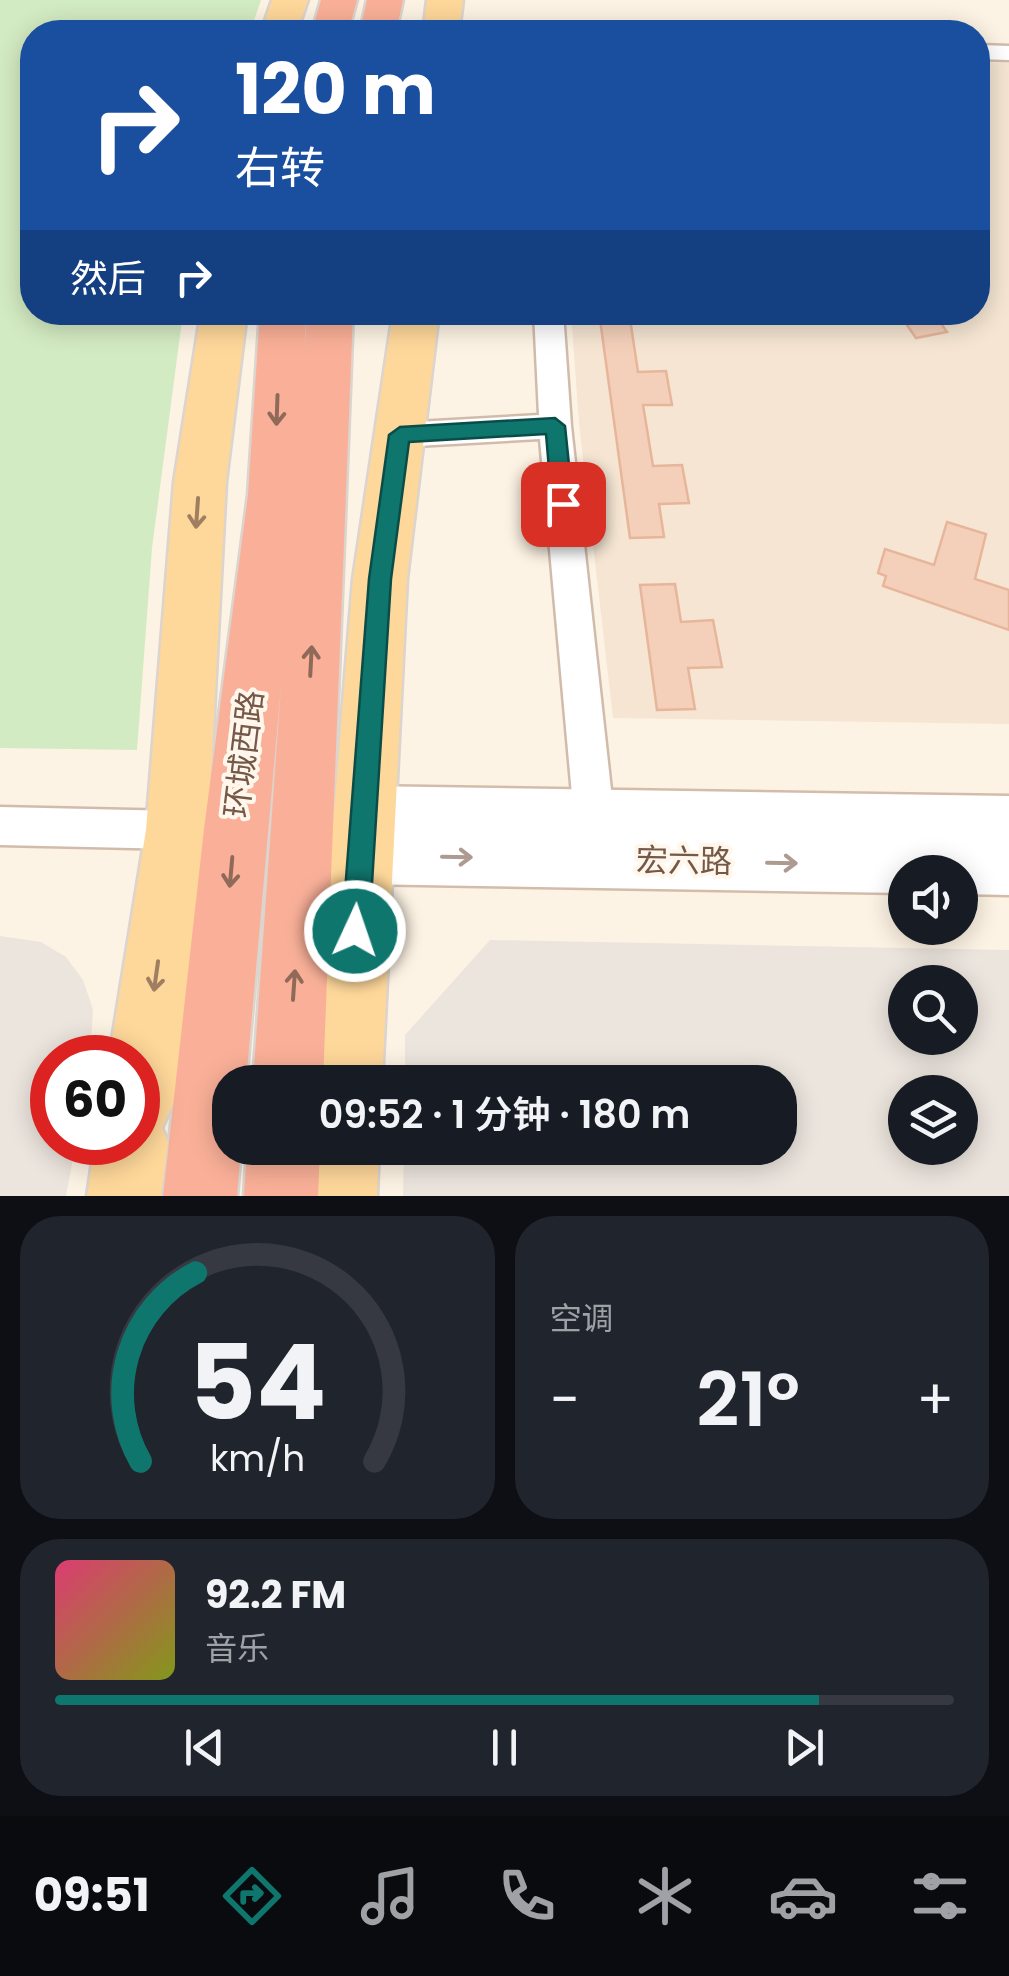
<!DOCTYPE html>
<html lang="zh">
<meta charset="utf-8">
<style>
body{margin:0;font-family:Poppins,"Noto Sans SC",sans-serif;background:#20242c;color:#f1f3f6;height:100vh;display:flex;flex-direction:column;font-size:38px;white-space:nowrap}
*{box-sizing:border-box;margin:0}
p{font-size:32px;color:#9ea1a6}
.icon{flex:none;width:55px;height:55px;fill:none;stroke:currentColor;stroke-width:2;stroke-linecap:round;stroke-linejoin:round}
.map{position:relative;height:1196px;overflow:hidden}
.drawer{display:flex;flex-direction:column;gap:20px;padding:20px;background:#0d0f14;flex:1}
.drawer>*{flex:none}
.hud{position:absolute;left:20px;top:20px;width:970px;height:305px;border-radius:40px;box-shadow:0 5px 25px #0003;background:#1a4fa0;color:#fff;overflow:hidden}
.fabs{position:absolute;left:888px;top:855px;display:grid;gap:20px}
.fabs a{display:grid;place-items:center;width:90px;height:90px;border-radius:50%;background:#171b24;box-shadow:0 5px 25px #0003;font-size:50px}
.speed{position:absolute;left:30px;top:1035px;display:flex;gap:20px;font-size:50px;font-weight:700;text-align:center}
.speed>*{display:grid;place-content:center;width:130px;height:130px;border-radius:50%;background:#171b24;box-shadow:0 5px 25px #0003;line-height:1}
.speed .limit{border:15px solid #d22;background:#fff;color:#111}
.pin{position:absolute;display:grid;place-items:center;width:85px;height:85px;color:#fff;margin:-42px;border-radius:20px;box-shadow:0 5px 15px #0006}
.me{position:absolute;width:110px;margin:-55px;rotate:3deg;stroke-linejoin:round;filter:drop-shadow(0 0 8px #0008)}
.turn{display:flex;align-items:center;gap:35px;height:210px;padding:0 50px;font-size:45px}
.turn .icon{width:130px;height:130px;stroke-width:2.5}
.turn b{display:block;font-size:70px;line-height:85px}
.then{display:flex;align-items:center;height:95px;padding:0 50px;background:#0003;gap:20px;font-size:38px}
.big{font-size:75px;font-weight:600;line-height:1.1}
.drawer .card{flex:1;display:flex;flex-direction:column;justify-content:center;gap:15px;min-width:0;padding:0 35px;border-radius:40px;background:#20242c}
.drawer .dial{align-items:center;gap:0}
.dial svg{height:260px;overflow:visible;fill:none;stroke:#363941;stroke-width:7;stroke-linecap:round;text-anchor:middle}
.dial text{fill:#f1f3f6;stroke:none}
.song{display:flex;align-items:center;gap:30px}
.cover{width:120px;height:120px;border-radius:15px;background:linear-gradient(135deg,hsl(340 70% 55%),hsl(70 70% 35%))}
.played{height:10px;border-radius:5px;background:linear-gradient(90deg,#0f766e 85%,#363941 85%)}
.keys{display:flex;justify-content:space-around;direction:ltr}
.heat{display:flex;justify-content:space-between;align-items:center;font-size:55px;direction:ltr}
.drawer .tiles{flex:1;display:grid;gap:20px;grid-template-columns:1fr 1fr}
.card:last-child{grid-column:span 2}
.trip{position:absolute;left:212px;top:1065px;width:585px;height:100px;border-radius:40px;background:#171b24;box-shadow:0 5px 25px #0003;font-weight:600;line-height:100px;text-align:center}
.tab-bar{display:flex;height:160px;justify-content:space-around;align-items:center;background:#090b0e;color:#9ea1a6}
.tab-bar .icon{width:70px;height:70px}
.tab-bar .selected{color:#0f766e}
.tab-bar b{font-size:45px;color:#f1f3f6}
.map>svg:first-child{display:block}
.residential{fill:#f5e5d2}
.industrial{fill:#ece5de;fill-rule:evenodd}
.green{fill:#d3ebc2}
.building{fill:#f4d0ba;stroke:#e7b69a;stroke-width:2.5}
.lines{fill:none;stroke-linecap:round;stroke-linejoin:round}
.street-casing{stroke:#d1bcac;stroke-width:5}
.secondary-casing{stroke:#d4bcaa;stroke-width:5}
.primary-casing{stroke:#dbd4cf;stroke-width:5}
.highway-casing{stroke:#dbd4cf;stroke-width:5}
.street{fill:#fff;fill-rule:evenodd}
.secondary{fill:#fff;fill-rule:evenodd}
.primary{fill:#fed79a;fill-rule:evenodd}
.highway{fill:#fab098;fill-rule:evenodd}
.oneway{stroke:#906a58}
.oneway2{stroke:#9f7e61}
.oneway3{stroke:#ad9b91}
.route{fill:#0f766e;stroke:#0a4d48;stroke-width:2.5}
.labels{text-anchor:middle;stroke-width:8;stroke-linejoin:round;paint-order:stroke}
.street-label{font-size:32px;fill:#765848;stroke:#fff7eb}
</style>
<div class="map">
<svg width="1009" height="1196" viewBox="0 0 1009 1196">
<rect width="100%" height="100%" fill="#fdf3e4"/>
<path class="residential" d="M978 62 1009 63V724L613 718 579 423 571 313 978 312Z"/>
<path class="industrial" d="M0 936 41 942 66 957 83 980 93 1009 90 1057 52 1058V1142L76 1143 66 1196H0Z
M490 940 1009 950V1196H403L404 1148H780V1082H405V1035ZM905 982H960V1038H905ZM905 1092H960V1148H905Z"/>
<path class="green" d="M0 0H261L250 32H32V312L183 313 152 548 137 750 0 748Z"/>
<path class="building" d="M599 312H656V318L630 319 638 372 666 371 672 405H643L653 466 682 465 689 503 659 504 664 537 630 538Z
M898 312H933L947 332 916 338Z
M947 522 986 534 975 579 1009 590V630L883 586 886 576 878 573 885 549 934 565Z
M675 584 681 622 713 620 722 667 688 668 695 709 657 710 640 585Z"/>
<g class="lines">
<defs>
<path id="street" d="M978 45 1009 46V60L978 59Z
M534 312H563L571 426 614 817 608 830 594 836 580 830 574 817 540 439 399 447 388 443 383 435 388 427 399 423 539 415Z
M0 807 177 811 191 817 197 830 191 843 177 849 0 845Z"/>
<path id="secondary" d="M363 786 1009 796V895L960 894V872H905V893L360 884 340 876 331 856 340 836 349 833 343 831 335 812 343 793Z"/>
<path id="primary" d="M272 0H308L297 32H261Z
M427 0H463L459 32H423Z
M201 312H247L226 482 208 830 174 1102 162 1128 168 1142 161 1196H87L95 1142H138V1058H109L146 830 174 482Z
M393 312H439L407 579 382 1082H312L353 579Z
M306 1148H379L377 1196H303Z"/>
<path id="highway" d="M321 0H357L348 32H312Z
M367 0H403L396 32H360Z
M260 312H306L305 348 307 312H353L323 1082H253L281 686 246 1082H230V1148H241L237 1196H163L204 829 248 495Z
M247 1148H320L318 1196H244Z"/>
</defs>
<use href="#street" class="street-casing"/>
<use href="#secondary" class="secondary-casing"/>
<use href="#primary" class="primary-casing"/>
<use href="#highway" class="highway-casing"/>
<use href="#street" class="street"/>
<use href="#secondary" class="secondary"/>
<use href="#primary" class="primary"/>
<use href="#highway" class="highway"/>
</g>
<defs><path id="oneway-shaft" d="M-6 0H5M1.5-3L5.5 0L1.5 3" fill="none" stroke-width="1.6" stroke-linecap="round" stroke-linejoin="round" transform="scale(2.5)"/></defs>
<g class="oneway">
<use href="#oneway-shaft" transform="translate(277 410) rotate(92)"/>
<use href="#oneway-shaft" transform="translate(311 661) rotate(-87)"/>
<use href="#oneway-shaft" transform="translate(231 872) rotate(95)"/>
<use href="#oneway-shaft" transform="translate(294 985) rotate(-86)"/>
</g>
<g class="oneway2">
<use href="#oneway-shaft" transform="translate(197 513) rotate(94)"/>
<use href="#oneway-shaft" transform="translate(156 976) rotate(98)"/>
</g>
<g class="oneway3">
<use href="#oneway-shaft" transform="translate(457 857) rotate(1)"/>
<use href="#oneway-shaft" transform="translate(782 863) rotate(1)"/>
</g>
<path class="route" d="M555 418 565 426 573 504 563 512 552 504 546 434 409 442 391 579 369 931 365 941 355 945 346 941 342 931 369 579 389 435 400 427Z"/>
<g class="labels">
<g class="street-label">
<text transform="translate(244 754) rotate(-83)" y="11">环城西路</text>
<text transform="translate(684 861) rotate(1)" y="11">宏六路</text>
</g>
</g>
</svg>
<div class="fabs">
<a><svg class="icon" aria-label="sound" viewBox="0 0 24 24"><path d="M4 9h4l5-4v14l-5-4H4zM17 9q2 3 0 6"/></svg></a>
<a><svg class="icon" aria-label="search" viewBox="0 0 24 24"><circle cx="10" cy="10" r="6"/><path d="M15 15l6 6"/></svg></a>
<a><svg class="icon" aria-label="layers" viewBox="0 0 24 24"><path d="M12 4l9 5-9 5-9-5zM3 14l9 5 9-5"/></svg></a>
</div>
<div class="speed"><div class="limit">60</div></div>
<div class="pin" style="left:563px;top:504px;background:#d93025"><svg class="icon" aria-label="arrive" viewBox="0 0 24 24"><path d="M6 21V4h12l-3 4 3 4H6"/></svg></div>
<svg class="me" style="left:355px;top:931px" viewBox="-20 -20 40 40"><circle r="17" fill="#0f766e" stroke="#fff" stroke-width="3"/><path d="M0-11L8 9 0 5-8 9z" fill="#fff"/></svg>
<div class="trip">09:52 · 1 分钟 · 180 m</div>
<div class="hud">
<div class="turn"><svg class="icon" aria-label="right" viewBox="0 0 24 24"><path d="M7 20v-9h11M14 6l5 5-5 5"/></svg><div><b>120 m</b>右转</div></div>
<div class="then">然后<svg class="icon" aria-label="right" viewBox="0 0 24 24"><path d="M7 20v-9h11M14 6l5 5-5 5"/></svg></div>
</div>
</div>
<section class="drawer">
<div class="tiles">
<div class="card dial"><svg viewBox="0 0 100 80">
<path d="M14 69A42 42 0 1 1 86 69"/>
<path d="M14 69A42 42 0 0 1 31 11" stroke="#0f766e"/>
<text x="50" y="56" font-size="32" font-weight="700">54</text>
<text x="50" y="72" font-size="11">km/h</text>
</svg></div>
<div class="card"><p>空调</p>
<div class="heat"><a>−</a><b class="big">21°</b><a>+</a></div>
</div>
<div class="card">
<div class="song"><i class="cover"></i><div><b>92.2 FM</b><p>音乐</p></div></div>
<div class="played"></div>
<div class="keys"><svg class="icon" aria-label="previous" viewBox="0 0 24 24"><path d="M18 5L8 12l10 7zM5 5v14"/></svg><svg class="icon" aria-label="pause" viewBox="0 0 24 24"><path d="M8 5v14M16 5v14"/></svg><svg class="icon" aria-label="next" viewBox="0 0 24 24"><path d="M6 5l10 7-10 7zM19 5v14"/></svg></div>
</div>
</div>
</section>
<nav class="tab-bar">
<b>09:51</b>
<svg class="icon selected" aria-label="directions" viewBox="0 0 24 24"><path d="M12 3l9 9-9 9-9-9zM9 14v-3h6M13 9l2 2-2 2"/></svg>
<svg class="icon" aria-label="music" viewBox="0 0 24 24"><path d="M9 18V5l10-2v13"/><circle cx="6" cy="18" r="3"/><circle cx="16" cy="16" r="3"/></svg>
<svg class="icon" aria-label="phone" viewBox="0 0 24 24"><path d="M5 4h4l2 5-3 2q2 4 5 5l2-3 5 2v4C11 20 4 13 5 4z"/></svg>
<svg class="icon" aria-label="climate" viewBox="0 0 24 24"><path d="M12 3v18M4 7l16 10M4 17L20 7"/></svg>
<svg class="icon" aria-label="car" viewBox="0 0 24 24"><path d="M5 17H2v-5l4-1 3-4h7l3 4 3 1v5h-3M9 17h6M6 11h13"/><circle cx="7" cy="17" r="2"/><circle cx="17" cy="17" r="2"/></svg>
<svg class="icon" aria-label="filters" viewBox="0 0 24 24"><path d="M4 7h16M4 17h16"/><circle cx="9" cy="7" r="2"/><circle cx="15" cy="17" r="2"/></svg>
</nav>
